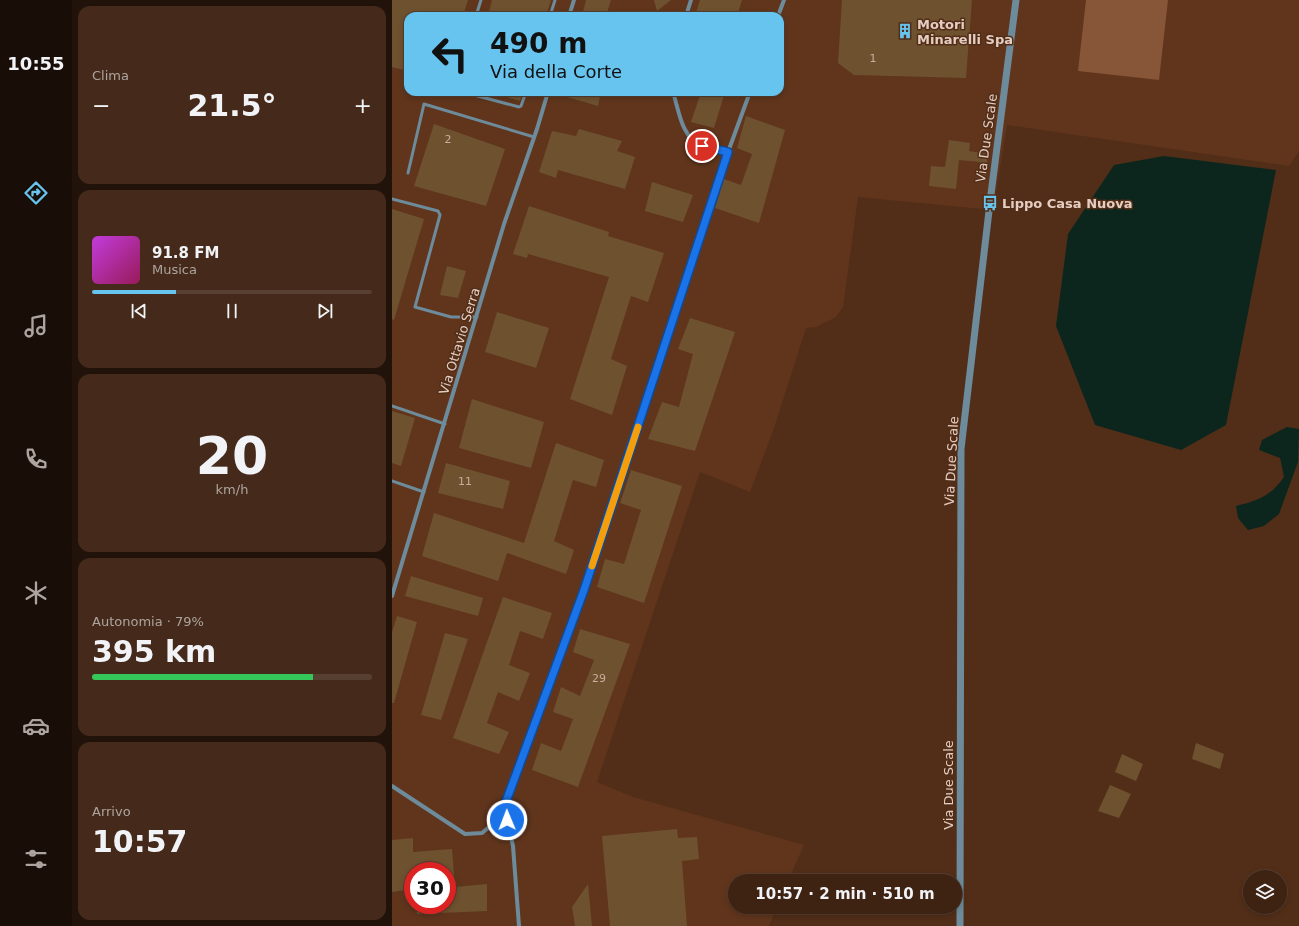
<!DOCTYPE html>
<html lang="it">
<meta charset="utf-8">
<style>
body{margin:0;font-family:"DejaVu Sans",sans-serif;background:#452a1b;color:#f1f3f6;height:100vh;display:flex;flex-direction:column;font-size:15px;white-space:nowrap}
*{box-sizing:border-box;margin:0}
p{font-size:13px;color:#ada49f}
.icon{flex:none;width:22px;height:22px;fill:none;stroke:currentColor;stroke-width:2;stroke-linecap:round;stroke-linejoin:round}
.map{position:relative;flex:1;overflow:hidden}
.sheet{display:flex;flex-direction:column;gap:6px;padding:6px;background:#22130a;width:320px}
.sheet>*{flex:none}
.guide{position:absolute;left:12px;top:12px;width:380px;height:84px;border-radius:12px;box-shadow:0 2px 6px #0003,0 0 0 1px #573f32;background:#66c4ef;color:#111;overflow:hidden}
.tools{position:absolute;left:851px;top:870px;display:grid;gap:8px}
.tools a{display:grid;place-items:center;width:44px;height:44px;border-radius:50%;background:#3e2212;box-shadow:0 2px 6px #0003,0 0 0 1px #573f32;font-size:20px}
.speed{position:absolute;left:12px;top:862px;display:flex;gap:8px;font-size:20px;font-weight:700;text-align:center}
.speed>*{display:grid;place-content:center;width:52px;height:52px;border-radius:50%;background:#3e2212;box-shadow:0 2px 6px #0003,0 0 0 1px #573f32;line-height:1}
.speed .limit{border:6px solid #d22;background:#fff;color:#111}
.pin{position:absolute;display:grid;place-items:center;width:34px;height:34px;color:#fff;margin:-17px;border:2px solid #fff;border-radius:50%;box-shadow:0 1px 4px #0007}
.me{position:absolute;width:44px;margin:-22px;rotate:359deg;stroke-linejoin:round;filter:drop-shadow(0 0 3px #0008)}
.turn{display:flex;align-items:center;gap:14px;height:84px;padding:0 20px;font-size:18px}
.turn .icon{width:52px;height:52px;stroke-width:2.5}
.turn b{display:block;font-size:28px;line-height:34px}
.big{font-size:30px;font-weight:800;line-height:1.1}
.sheet .tile{flex:1;display:flex;flex-direction:column;justify-content:center;gap:6px;min-width:0;padding:0 14px;border-radius:12px;background:#452a1b}
.sheet .dial{align-items:center;gap:0}
.dial b{font-size:52px;line-height:1}
.song{display:flex;align-items:center;gap:12px}
.cover{width:48px;height:48px;border-radius:6px;background:linear-gradient(135deg,hsl(290 70% 55%),hsl(330 70% 35%))}
.played{height:4px;border-radius:2px;background:linear-gradient(90deg,#66c4ef 30%,#573f32 30%)}
.keys{display:flex;justify-content:space-around;direction:ltr}
.heat{display:flex;justify-content:space-between;align-items:center;font-size:22px;direction:ltr}
.charge{height:6px;border-radius:3px;background:linear-gradient(90deg,#34c759 79%,#573f32 0)}
.trip{position:absolute;left:336px;top:874px;width:234px;height:40px;border-radius:20px;background:#3e2212;box-shadow:0 2px 6px #0003,0 0 0 1px #573f32;font-weight:800;line-height:40px;text-align:center}
main{display:flex;flex:1;min-height:0}
.tab-bar{display:flex;flex-direction:column;width:72px;justify-content:space-around;align-items:center;background:#190e07;color:#ada49f}
.tab-bar .icon{width:28px;height:28px}
.tab-bar .selected{color:#66c4ef}
.tab-bar b{font-size:18px;color:#f1f3f6}
.map>svg:first-child{display:block}
.built{fill:#60351c;fill-rule:evenodd}
.green{fill:#875538}
.water{fill:#0c261e}
.building{fill:#6e512f}
.lines{fill:none;stroke-linecap:round;stroke-linejoin:round}
.service{stroke:#6d8b9b;stroke-width:3}
.minor{stroke:#6d8b9b;stroke-width:4}
.tertiary{stroke:#6d8b9b;stroke-width:7}
.route-casing{stroke:#114b97;stroke-width:10}
.route{stroke:#1a73e8;stroke-width:7}
.slow{stroke:#f59e0b;stroke-width:7}
.labels{text-anchor:middle;stroke-width:3;stroke-linejoin:round;paint-order:stroke}
.number-label{font-size:11px;fill:#c7ae9c}
.poi-label{font-size:13px;font-weight:bold;fill:#e5cdc1;stroke:#522e18;text-anchor:start}
.street-label{font-size:13px;fill:#e5cdc1;stroke:#522e18}
</style>
<main>
<nav class="tab-bar">
<b>10:55</b>
<svg class="icon selected" aria-label="directions" viewBox="0 0 24 24"><path d="M12 3l9 9-9 9-9-9zM9 14v-3h6M13 9l2 2-2 2"/></svg>
<svg class="icon" aria-label="music" viewBox="0 0 24 24"><path d="M9 18V5l10-2v13"/><circle cx="6" cy="18" r="3"/><circle cx="16" cy="16" r="3"/></svg>
<svg class="icon" aria-label="phone" viewBox="0 0 24 24"><path d="M5 4h4l2 5-3 2q2 4 5 5l2-3 5 2v4C11 20 4 13 5 4z"/></svg>
<svg class="icon" aria-label="climate" viewBox="0 0 24 24"><path d="M12 3v18M4 7l16 10M4 17L20 7"/></svg>
<svg class="icon" aria-label="car" viewBox="0 0 24 24"><path d="M5 17H2v-5l4-1 3-4h7l3 4 3 1v5h-3M9 17h6M6 11h13"/><circle cx="7" cy="17" r="2"/><circle cx="17" cy="17" r="2"/></svg>
<svg class="icon" aria-label="filters" viewBox="0 0 24 24"><path d="M4 7h16M4 17h16"/><circle cx="9" cy="7" r="2"/><circle cx="15" cy="17" r="2"/></svg>
</nav>
<section class="sheet">
<div class="tile"><p>Clima</p>
<div class="heat"><a>−</a><b class="big">21.5°</b><a>+</a></div>
</div>
<div class="tile">
<div class="song"><i class="cover"></i><div><b>91.8 FM</b><p>Musica</p></div></div>
<div class="played"></div>
<div class="keys"><svg class="icon" aria-label="previous" viewBox="0 0 24 24"><path d="M18 5L8 12l10 7zM5 5v14"/></svg><svg class="icon" aria-label="pause" viewBox="0 0 24 24"><path d="M8 5v14M16 5v14"/></svg><svg class="icon" aria-label="next" viewBox="0 0 24 24"><path d="M6 5l10 7-10 7zM19 5v14"/></svg></div>
</div>
<div class="tile dial"><b>20</b><p>km/h</p></div>
<div class="tile"><p>Autonomia · 79%</p><b class="big">395 km</b><div class="charge"></div></div>
<div class="tile"><p>Arrivo</p><b class="big">10:57</b></div>
</section>
<div class="map">
<svg width="907" height="926" viewBox="0 0 907 926">
<rect width="100%" height="100%" fill="#522e18"/>
<path class="built" d="M0 0H907V151L897 166 615 125 601 210 466 197 451 307 444 317 424 327 414 328 382 428 358 492 308 472 205 782 241 797 412 845 396 881H343V907H385L377 926H0ZM16 16H388V92H16ZM21 871H55V905H21Z"/>
<path class="green" d="M694 0H776L767 80 686 71Z"/>
<path class="water" d="M772 156 884 170 834 425 789 450 703 425 664 326 676 234 722 165Z
M895 427 907 429 906 462 887 514 872 526 856 530 846 518 844 506C865 501 879 496 892 477L888 458 867 450 870 440Z"/>
<path class="building" d="M0 0H76L71 16H16V71L0 67Z
M100 0H159L154 16H96Z
M194 0H219L214 16H190Z
M262 0H279L265 11Z
M308 0H350L345 16H303Z
M450 0H580L574 78 462 75 446 63Z
M104 92H131L128 101 104 94Z
M165 92H209L206 106 165 94Z
M309 92H333L322 128 299 122Z
M354 116 393 130 367 223 323 208 332 179 349 185 360 154 345 148Z
M42 124 113 149 94 206 22 186Z
M187 129 230 141 225 151 243 157 233 189 166 170 164 178 147 172 160 131 184 136Z
M557 140 578 143 577 151 596 154 593 180 587 179 588 162 567 160 564 189 537 186 539 166 553 167Z
M260 182 301 195 291 222 253 211Z
M137 206 217 232 216 236 272 253 256 302 239 296 219 359 235 366 220 415 178 399 217 277 136 254 135 258 121 254Z
M0 209 32 219 2 320 0 319Z
M55 266 74 271 66 298 48 295Z
M105 312 157 328 144 368 93 352Z
M298 318 343 332 303 451 256 439 270 402 287 407 301 354 286 349Z
M80 399 152 422 139 468 67 448Z
M0 411 23 418 9 466 0 463Z
M164 443 212 460 204 487 181 480 162 541 182 550 174 574 115 553 106 581 30 556 42 513 132 543Z
M54 463 118 481 111 509 46 493Z
M239 470 290 486 252 603 205 587 213 559 232 564 249 510 228 503Z
M19 576 91 598 86 616 13 596Z
M111 597 160 613 151 639 128 631 117 665 138 673 127 701 106 692 95 723 117 732 107 754 61 738Z
M5 616 25 622 2 703H0V632Z
M188 629 238 644 186 787 140 770 149 743 169 751 181 719 161 712 169 687 188 696 202 660 181 652Z
M53 633 76 639 49 720 29 715Z
M804 743 832 754 828 769 800 759Z
M730 754 751 764 744 781 723 772Z
M718 785 739 794 727 818 706 811Z
M285 829 286 838 305 837 307 859 290 861 295 926H218L210 836Z
M21 838V852L60 849 63 887 95 884V911L25 914V905H55V871H21V889L0 892V840Z
M196 884 200 926H183L180 907Z"/>
<g class="lines">
<path class="service" d="M84 16 89 0
M158 16 163 0
M71 92 127 107 129 106 134 92
M16 173 32 104 142 137
M0 199 46 211 48 215 23 307 59 317H85
M0 406 53 424
M0 481 32 492"/>
<path class="minor" d="M177 16 182 0
M294 16 299 0
M386 16 392 0
M281 92C287 111 289 136 309 146 317 150 328 150 336 152
M0 596 112 224 145 129 156 92
M0 786 73 834 90 833 108 818 192 590 336 152 358 92
M112 808 121 846 127 926"/>
<path class="tertiary" d="M568 926 569 449 599 194 624 0"/>
</g>
<g class="lines">
<defs>
<path id="route" d="M115 820 112 807 192 590 336 152 310 146"/>
</defs>
<use href="#route" class="route-casing"/>
<use href="#route" class="route"/>
<path class="slow" d="M200 566 246 427"/>
</g>
<defs>
<symbol id="building-bare" viewBox="-9 -9 18 18"><path d="M-4-6H4V6H1V3H-1V6H-4ZM-2.5-4.3h1.7v1.8h-1.7ZM.8-4.3h1.7v1.8H.8ZM-2.5-1h1.7V.8h-1.7ZM.8-1h1.7V.8H.8Z" fill="#66c4ef" stroke="#522e18" stroke-width="2.5" paint-order="stroke"/></symbol>
<symbol id="bus-bare" viewBox="-9 -9 18 18"><path d="M-5-6H5V4H4V6H2V4H-2V6H-4V4H-5ZM-3.5-4V0h7V-4ZM-3.5 1.2v1.5H-2V1.2ZM2 1.2v1.5H3.5V1.2Z" fill="#66c4ef" stroke="#522e18" stroke-width="2.5" paint-order="stroke"/></symbol>
</defs>
<g fill-rule="evenodd">
<use href="#building-bare" x="502" y="20" width="22" height="22"/>
<use href="#bus-bare" x="587" y="192" width="22" height="22"/>
</g>
<g class="labels">
<g class="number-label">
<text x="481" y="62">1</text>
<text x="56" y="143">2</text>
<text x="73" y="485">11</text>
<text x="207" y="682">29</text>
</g>
<g class="poi-label">
<text x="525" y="29">Motori<tspan x="525" dy="15">Minarelli Spa</tspan></text>
<text x="610" y="208">Lippo Casa Nuova</text>
</g>
<g class="street-label">
<text transform="translate(594 138) rotate(-82)" y="5">Via Due Scale</text>
<text transform="translate(67 341) rotate(-73)" y="5">Via Ottavio Serra</text>
<text transform="translate(559 461) rotate(-87)" y="5">Via Due Scale</text>
<text transform="translate(556 785) rotate(-90)" y="5">Via Due Scale</text>
</g>
</g>
</svg>
<div class="tools">
<a><svg class="icon" aria-label="layers" viewBox="0 0 24 24"><path d="M12 4l9 5-9 5-9-5zM3 14l9 5 9-5"/></svg></a>
</div>
<div class="speed"><div class="limit">30</div></div>
<div class="pin" style="left:310px;top:146px;background:#d93025"><svg class="icon" aria-label="arrive" viewBox="0 0 24 24"><path d="M6 21V4h12l-3 4 3 4H6"/></svg></div>
<svg class="me" style="left:115px;top:820px" viewBox="-20 -20 40 40"><circle r="17" fill="#1a73e8" stroke="#fff" stroke-width="3"/><path d="M0-11L8 9 0 5-8 9z" fill="#fff"/></svg>
<div class="trip">10:57 · 2 min · 510 m</div>
<div class="guide">
<div class="turn"><svg class="icon" aria-label="left" viewBox="0 0 24 24"><path d="M17 20v-9H6M10 6l-5 5 5 5"/></svg><div><b>490 m</b>Via della Corte</div></div>
</div>
</div>
</main>
